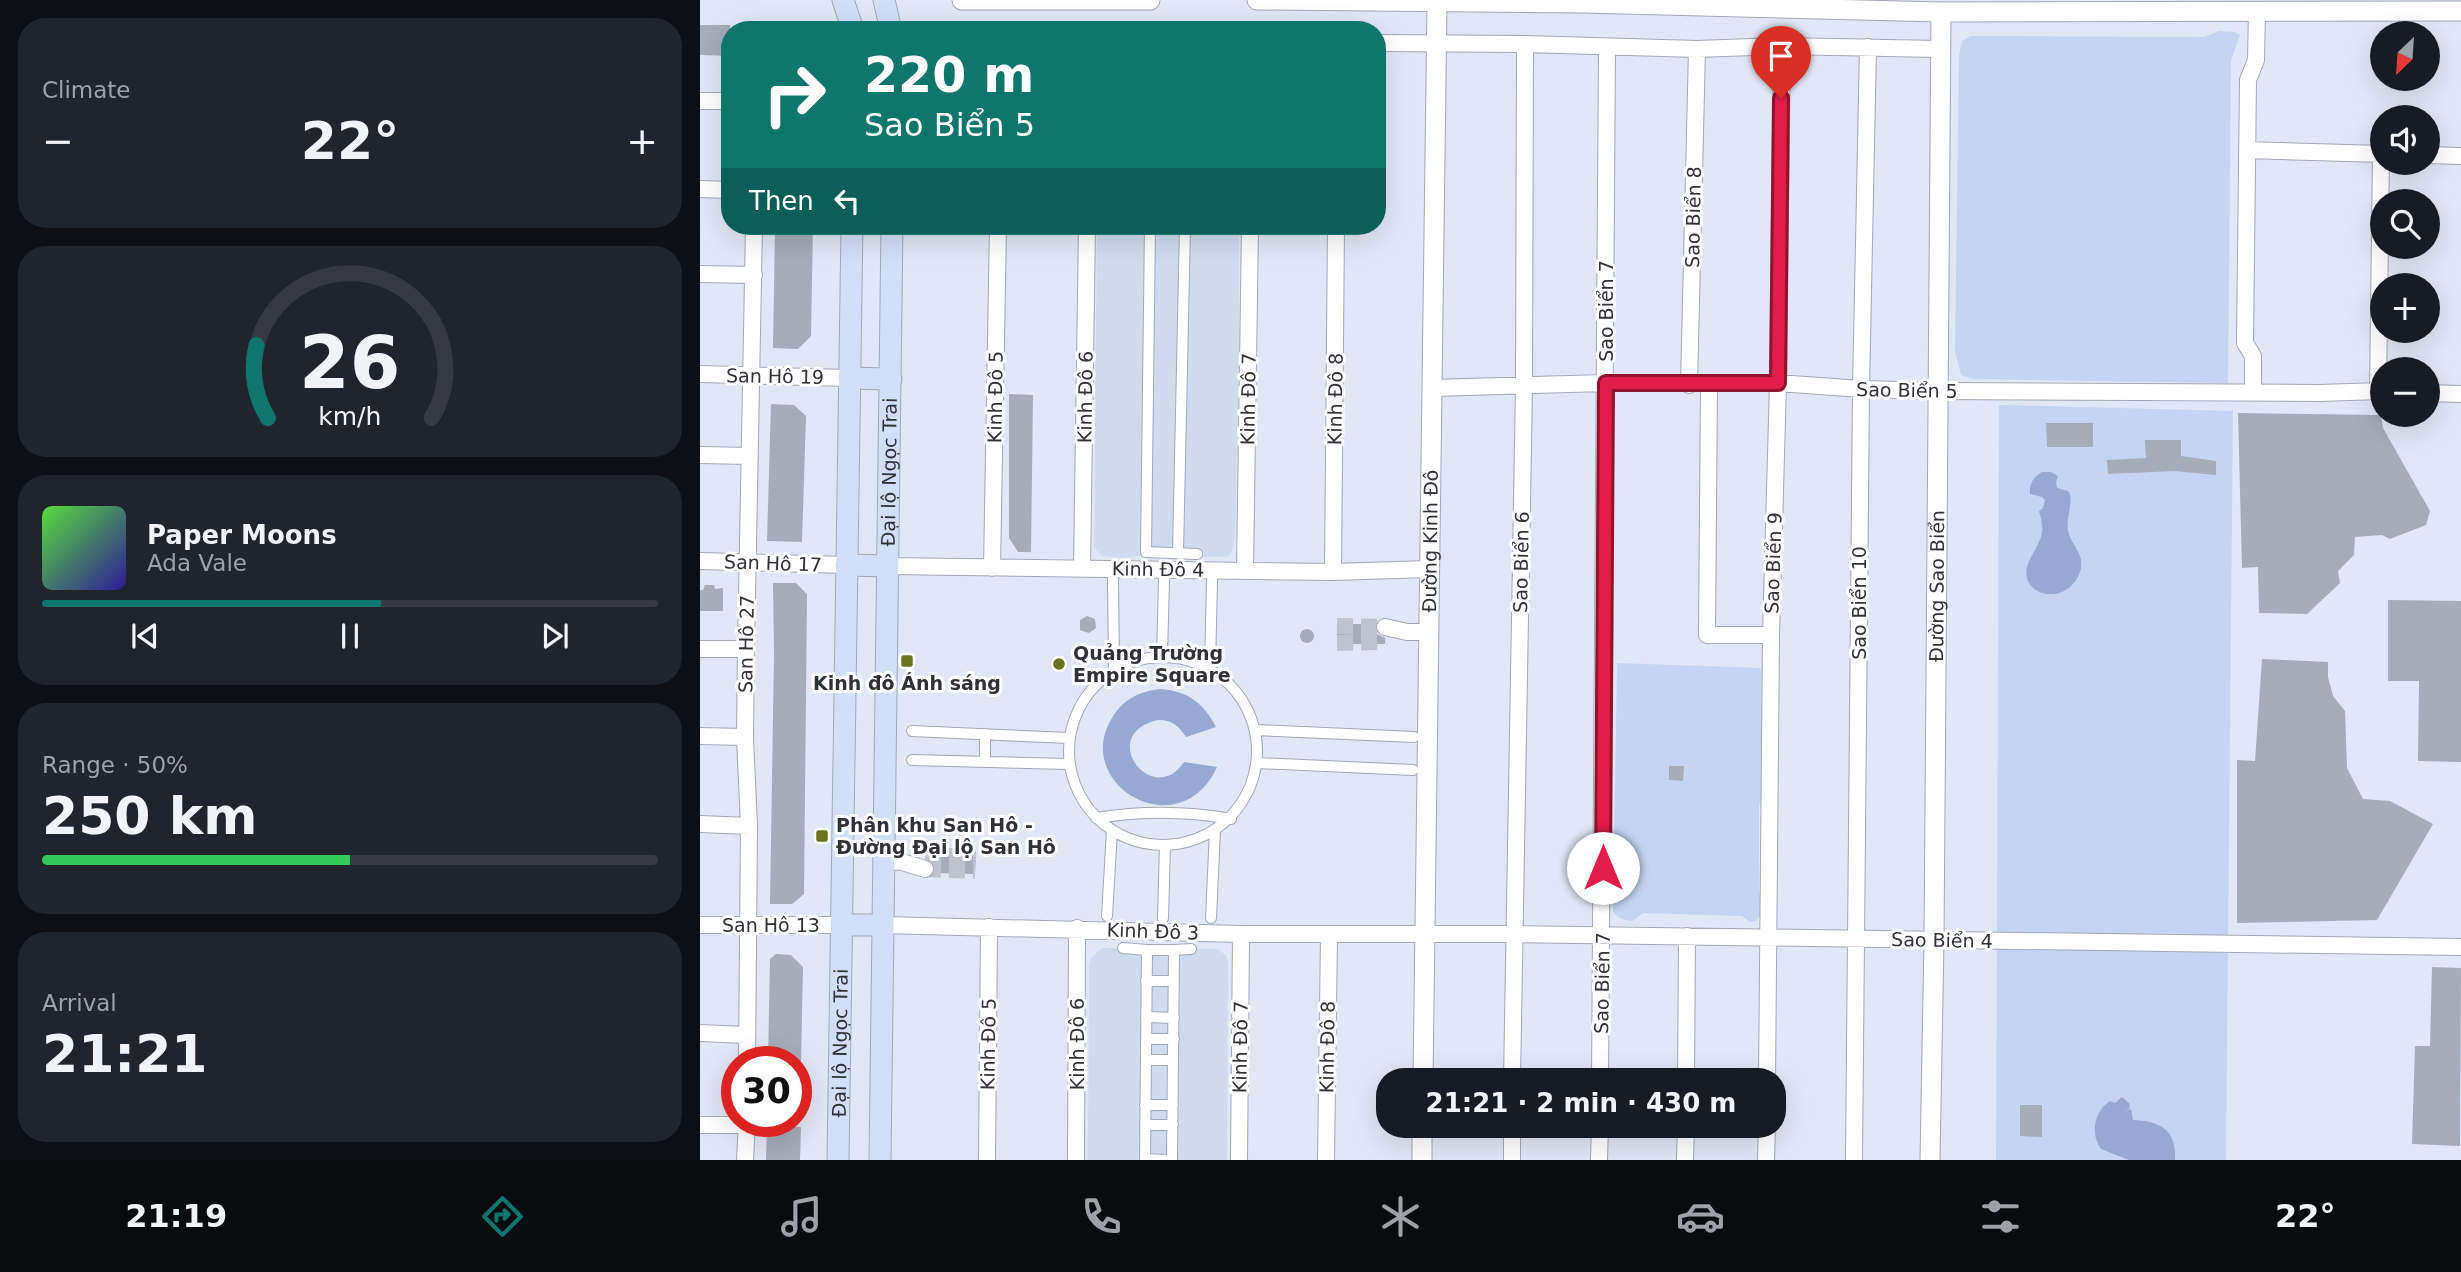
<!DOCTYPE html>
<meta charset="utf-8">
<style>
body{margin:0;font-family:"DejaVu Sans",sans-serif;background:#20242c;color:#f1f3f6;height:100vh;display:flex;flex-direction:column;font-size:26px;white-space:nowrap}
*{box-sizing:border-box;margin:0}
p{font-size:23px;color:#9ea1a6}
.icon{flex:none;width:38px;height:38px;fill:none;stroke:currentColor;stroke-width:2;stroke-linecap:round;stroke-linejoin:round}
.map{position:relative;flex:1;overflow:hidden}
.details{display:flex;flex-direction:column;gap:18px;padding:18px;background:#0d0f14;width:700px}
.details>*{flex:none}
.banner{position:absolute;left:21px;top:21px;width:665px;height:214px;border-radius:28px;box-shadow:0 7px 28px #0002;background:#0f766e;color:#fff;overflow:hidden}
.needle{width:46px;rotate:205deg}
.tools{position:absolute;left:1670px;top:21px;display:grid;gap:14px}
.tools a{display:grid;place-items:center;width:70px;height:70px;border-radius:50%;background:#171b24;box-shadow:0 7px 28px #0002;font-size:35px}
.speed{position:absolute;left:21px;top:1046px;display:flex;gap:14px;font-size:35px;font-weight:700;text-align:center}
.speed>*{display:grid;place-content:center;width:91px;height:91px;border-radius:50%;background:#171b24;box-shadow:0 7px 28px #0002;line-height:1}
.speed .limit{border:10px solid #d22;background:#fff;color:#111}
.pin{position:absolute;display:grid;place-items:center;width:60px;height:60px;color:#fff;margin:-72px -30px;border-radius:50% 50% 50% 0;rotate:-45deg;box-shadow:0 0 7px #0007}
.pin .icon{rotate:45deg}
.me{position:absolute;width:77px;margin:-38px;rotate:0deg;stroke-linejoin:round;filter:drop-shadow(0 0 5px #0008)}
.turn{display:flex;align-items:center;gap:24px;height:147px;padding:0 28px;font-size:32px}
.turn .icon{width:91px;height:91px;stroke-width:2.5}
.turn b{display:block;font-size:49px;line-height:60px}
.then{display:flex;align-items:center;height:66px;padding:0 28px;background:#0003;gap:14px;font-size:26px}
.big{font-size:52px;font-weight:600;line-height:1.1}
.details .widget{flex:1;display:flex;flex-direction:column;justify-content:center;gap:10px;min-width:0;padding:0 24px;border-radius:28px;background:#20242c}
.details .dial{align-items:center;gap:0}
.dial svg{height:182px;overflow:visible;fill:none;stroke:#363941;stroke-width:7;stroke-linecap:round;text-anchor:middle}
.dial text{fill:#f1f3f6;stroke:none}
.song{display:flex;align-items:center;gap:21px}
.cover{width:84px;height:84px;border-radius:10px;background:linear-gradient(135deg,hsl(110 70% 55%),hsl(250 70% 35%))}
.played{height:7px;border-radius:4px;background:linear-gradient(90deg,#0f766e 55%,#363941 55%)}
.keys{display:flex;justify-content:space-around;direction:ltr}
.heat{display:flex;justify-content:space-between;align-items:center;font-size:38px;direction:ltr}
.charge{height:10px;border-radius:5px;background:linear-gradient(90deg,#34c759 50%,#363941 0)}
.trip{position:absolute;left:676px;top:1068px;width:410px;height:70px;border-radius:28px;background:#171b24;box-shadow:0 7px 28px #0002;font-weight:600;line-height:70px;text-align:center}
.menu{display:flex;height:112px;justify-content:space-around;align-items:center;background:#090b0e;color:#9ea1a6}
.menu .icon{width:49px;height:49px}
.menu .selected{color:#0f766e}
.menu b{font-size:32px;color:#f1f3f6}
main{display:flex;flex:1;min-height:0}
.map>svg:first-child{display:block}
.built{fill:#d1dbef}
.green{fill:#c6d4f3}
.water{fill:#95a9d3}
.building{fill:#a6acb8}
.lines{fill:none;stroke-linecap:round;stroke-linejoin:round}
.minor-tunnel{stroke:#bec3ce;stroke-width:16;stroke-dasharray:16 8;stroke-linecap:butt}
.pedestrian-casing{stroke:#a2a8b4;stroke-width:12}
.minor-casing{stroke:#a2a8b4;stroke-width:18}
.tertiary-casing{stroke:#a2a8b4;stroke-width:21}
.secondary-casing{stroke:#a2a8b4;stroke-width:23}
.pedestrian{stroke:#fff;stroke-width:10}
.minor{stroke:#fff;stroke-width:16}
.tertiary{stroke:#fff;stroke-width:19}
.secondary{stroke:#d3def8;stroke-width:21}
.route-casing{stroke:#92132f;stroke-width:18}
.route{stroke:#e11d48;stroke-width:12}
.poi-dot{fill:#6a741e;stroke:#fff;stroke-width:2.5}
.labels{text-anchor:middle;stroke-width:6;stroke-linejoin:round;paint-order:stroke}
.street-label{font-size:19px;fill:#303237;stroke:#fff}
.poi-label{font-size:19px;font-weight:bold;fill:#303237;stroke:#fff;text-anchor:start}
</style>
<main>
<section class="details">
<div class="widget"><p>Climate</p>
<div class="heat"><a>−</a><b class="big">22°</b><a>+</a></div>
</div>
<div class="widget dial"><svg viewBox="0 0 100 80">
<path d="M14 69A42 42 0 1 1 86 69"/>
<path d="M14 69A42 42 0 0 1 9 37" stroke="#0f766e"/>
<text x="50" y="56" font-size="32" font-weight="700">26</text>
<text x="50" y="72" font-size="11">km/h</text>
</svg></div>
<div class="widget">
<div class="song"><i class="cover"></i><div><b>Paper Moons</b><p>Ada Vale</p></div></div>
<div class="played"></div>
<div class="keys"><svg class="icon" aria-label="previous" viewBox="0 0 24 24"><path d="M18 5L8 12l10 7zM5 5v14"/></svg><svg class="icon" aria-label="pause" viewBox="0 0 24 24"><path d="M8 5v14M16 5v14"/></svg><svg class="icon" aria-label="next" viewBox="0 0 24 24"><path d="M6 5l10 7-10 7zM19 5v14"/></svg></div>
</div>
<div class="widget"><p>Range · 50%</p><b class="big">250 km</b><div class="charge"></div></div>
<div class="widget"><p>Arrival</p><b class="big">21:21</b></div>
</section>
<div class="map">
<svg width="1761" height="1160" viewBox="0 0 1761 1160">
<rect width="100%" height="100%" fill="#e1e7f4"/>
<path class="built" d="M397 226H539V365L535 538 532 552 527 557 438 556 426 558 402 556 394 548Z
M402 948 517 949 526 955 528 963 527 1160H388L389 965 392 957Z"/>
<path class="green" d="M1519 31 1535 32 1540 35 1531 60 1528 383 1273 379 1261 375 1255 351 1259 55 1262 41 1271 36 1504 37Z
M1299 405 1533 411 1526 1160H1296Z
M917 663 1061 668 1062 747 1064 754 1062 800 1059 805V893L1062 897V912L1056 921 1050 922 1042 916 943 913 933 921C924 920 919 920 913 911Z"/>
<path class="water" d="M1342 472H1351L1358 476 1356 482 1357 488 1368 491 1370 494C1372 507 1366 518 1368 531 1370 541 1377 547 1380 556 1386 573 1370 594 1352 594 1343 595 1334 591 1329 583 1319 565 1340 549 1342 532 1343 525 1341 518 1339 511L1343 508 1345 500 1342 497 1330 494C1329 484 1333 477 1342 472Z
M461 689C487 691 504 703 516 727L486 737C480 727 472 720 460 720 454 720 449 723 444 725 405 747 456 805 484 762L517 767C480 848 371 785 412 718 423 699 440 691 461 689Z
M1422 1097 1430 1104 1429 1109 1422 1112 1431 1109 1433 1120C1460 1121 1477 1130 1475 1160H1429L1401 1149C1390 1134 1394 1111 1410 1101L1415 1103Z"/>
<path class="building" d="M0 25H30V56L0 55Z
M75 226H113L111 336 98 349 73 348Z
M309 394 333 395 331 552H318L309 538Z
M71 404 94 405 106 416 102 542 67 541Z
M1538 413 1681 415 1683 428 1730 511 1726 525 1690 539 1682 535 1655 537 1654 555 1638 571 1640 583 1607 614 1559 613 1558 567 1542 568Z
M1346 423H1393V447H1347Z
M1445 440H1481V456L1516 461V475L1474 471 1408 474 1407 460 1446 458Z
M73 583H96L107 594 104 894 92 904H70L74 654Z
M5 585H14L15 589 23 588V611H0V590H3Z
M1688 600 1761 601V762L1718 761 1719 681H1688Z
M387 616 395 619 396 628 389 633 380 630V620Z
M637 624H675L677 634 685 638V644H637Z
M600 636a7 7 0 1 1 14 0a7 7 0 1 1-14 0Z
M1562 659 1628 662V677L1633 696 1645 711 1647 768 1663 799 1690 801 1733 824 1677 920 1537 923V760L1555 761Z
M969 766H984L983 781 969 780Z
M225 852 276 853 275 874 234 873 235 866 232 861 225 858Z
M76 954 91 955 103 967 101 1062H68L70 959Z
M1732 967 1761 968 1760 1146 1712 1144 1715 1046H1730Z
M1320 1105H1342V1137L1320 1136Z
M67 1126 101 1127 100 1160H66Z"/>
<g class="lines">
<path class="minor-tunnel" d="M637 626 685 627
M637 643 677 642 685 639
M225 856H276
M225 869 275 871"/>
<defs>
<path id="pedestrian" d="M450 226 446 552 497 554
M478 553 485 226
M413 579 414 670
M462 656 464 580
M369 751a94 94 0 1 1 188 0a94 94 0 1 1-188 0Z
M510 669 512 580
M556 730 714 737
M212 731 369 738
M212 760 370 764
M285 762V734
M557 763 713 770
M396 818C440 811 487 811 531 819
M407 916 412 830
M463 918 465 845
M511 918 515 830
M423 948 447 950
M474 950 491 949
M446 981H474
M446 1017 474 1018
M446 1039H474
M446 1060H473
M445 1105H473
M445 1125H473
M445 1159 466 1160
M445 1160 447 950H474L472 1160"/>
<path id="minor" d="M677 43 825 44 997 49 1082 46 1239 49
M0 101H30
M1547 150 1682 154
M1727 155 1761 156
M0 189 30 190
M0 274 54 275
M0 374 149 378
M989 385 997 49
M1009 385 1007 635H1071
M733 388 906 383H1078L1161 389 1237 391 1619 393 1682 391
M1678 391 1681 154
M1553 392V356L1545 343 1548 80 1556 60 1557 10
M1727 393 1761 394
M0 455 50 456
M0 561 146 565
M188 566 633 572 729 569
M292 568 298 226
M382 568 387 226
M545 571 550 226
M633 572 636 226
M685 627 707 632H728
M0 649H46
M0 736 45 737
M0 824 49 826
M184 861 202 862 225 869
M0 925H141
M183 925 541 934H814L1761 947
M0 1033 46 1035
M47 1062 49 826 45 737 46 649 54 226
M812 1080 824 387 825 44
M900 1080 907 47
M986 1080 987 936
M1067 1080 1071 635 1078 383 1082 46
M0 1125H47
M45 1160 47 1122
M287 1160 289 927
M376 1160 377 928
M539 1160 541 934
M626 1160 629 935
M812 1160V1125
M899 1160 900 1125
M985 1160 986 1125
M1066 1160 1067 1125
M1154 1160 1161 389 1168 47"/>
<g id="tertiary">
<path d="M262 0H450"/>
<path d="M557 0 884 3 1241 12 1761 11"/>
<path id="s1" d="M723 1080 737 3"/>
<path d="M722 1160V1125"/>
<path id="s2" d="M1230 1160 1234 941 1241 12"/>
</g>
<g id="secondary">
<path d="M143 0 153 30"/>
<path d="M184 0 191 30"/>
<path d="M149 378 191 379"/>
<path d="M146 565 188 566"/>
<path d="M141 925H183"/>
<path id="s3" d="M138 1160 152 226"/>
<path id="s4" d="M180 1160 192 226"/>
</g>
</defs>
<use href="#pedestrian" class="pedestrian-casing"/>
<use href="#minor" class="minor-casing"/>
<use href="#tertiary" class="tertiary-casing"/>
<use href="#secondary" class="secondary-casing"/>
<use href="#pedestrian" class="pedestrian"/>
<use href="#minor" class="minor"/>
<use href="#tertiary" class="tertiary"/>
<use href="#secondary" class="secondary"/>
</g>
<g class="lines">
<defs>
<path id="route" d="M903 868 906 383H1078L1081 98"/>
</defs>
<use href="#route" class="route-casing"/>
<use href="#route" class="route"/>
</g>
<g class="poi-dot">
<rect x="200" y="654" width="14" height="14" rx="3.5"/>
<circle cx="359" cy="664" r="7"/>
<rect x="115" y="829" width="14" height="14" rx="3.5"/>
</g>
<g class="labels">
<g class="street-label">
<text transform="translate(993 217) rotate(-89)" y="7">Sao Biển 8</text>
<text transform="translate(906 311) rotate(-90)" y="7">Sao Biển 7</text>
<text transform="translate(75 376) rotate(1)" y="7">San Hô 19</text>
<text transform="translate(1207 390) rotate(1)" y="7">Sao Biển 5</text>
<text transform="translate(295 397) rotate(-89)" y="7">Kinh Đô 5</text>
<text transform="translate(385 397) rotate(-89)" y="7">Kinh Đô 6</text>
<text transform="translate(548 399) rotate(-89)" y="7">Kinh Đô 7</text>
<text transform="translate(635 399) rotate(-89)" y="7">Kinh Đô 8</text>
<text dy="7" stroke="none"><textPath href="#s4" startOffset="688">Đại lộ Ngọc Trai</textPath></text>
<text dy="7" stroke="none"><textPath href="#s1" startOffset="539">Đường Kinh Đô</textPath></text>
<text transform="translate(821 562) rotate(-89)" y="7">Sao Biển 6</text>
<text transform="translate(73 563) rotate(2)" y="7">San Hô 17</text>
<text transform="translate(1073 563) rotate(-88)" y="7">Sao Biển 9</text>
<text transform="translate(458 569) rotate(1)" y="7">Kinh Đô 4</text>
<text dy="7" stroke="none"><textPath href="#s2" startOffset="574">Đường Sao Biển</textPath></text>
<text transform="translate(1159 603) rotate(-90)" y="7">Sao Biển 10</text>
<text transform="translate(46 644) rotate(-89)" y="7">San Hô 27</text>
<text x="71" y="932">San Hô 13</text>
<text transform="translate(453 931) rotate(2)" y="7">Kinh Đô 3</text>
<text transform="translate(1242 940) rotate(1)" y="7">Sao Biển 4</text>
<text transform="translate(902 983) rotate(-89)" y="7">Sao Biển 7</text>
<text dy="7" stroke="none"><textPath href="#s3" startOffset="117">Đại lộ Ngọc Trai</textPath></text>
<text transform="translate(288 1044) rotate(-89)" y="7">Kinh Đô 5</text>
<text transform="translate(377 1044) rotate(-90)" y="7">Kinh Đô 6</text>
<text transform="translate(540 1047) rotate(-89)" y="7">Kinh Đô 7</text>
<text transform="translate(627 1047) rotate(-89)" y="7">Kinh Đô 8</text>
</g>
<g class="poi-label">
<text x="373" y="660">Quảng Trường<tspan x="373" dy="22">Empire Square</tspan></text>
<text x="207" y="690" text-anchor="middle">Kinh đô Ánh sáng</text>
<text x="136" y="832">Phân khu San Hô -<tspan x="136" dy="22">Đường Đại lộ San Hô</tspan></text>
</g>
</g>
</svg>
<div class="tools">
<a><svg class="needle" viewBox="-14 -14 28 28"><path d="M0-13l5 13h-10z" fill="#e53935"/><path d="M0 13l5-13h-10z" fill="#9ea1a6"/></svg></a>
<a><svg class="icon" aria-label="sound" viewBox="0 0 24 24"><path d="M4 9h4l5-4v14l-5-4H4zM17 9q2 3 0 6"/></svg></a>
<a><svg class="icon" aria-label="search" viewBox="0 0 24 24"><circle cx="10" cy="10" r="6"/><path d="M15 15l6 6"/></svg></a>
<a>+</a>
<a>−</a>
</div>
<div class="speed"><div class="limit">30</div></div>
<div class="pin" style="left:1081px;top:98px;background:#d93025"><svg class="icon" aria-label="arrive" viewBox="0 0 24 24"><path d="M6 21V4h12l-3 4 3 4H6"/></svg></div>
<svg class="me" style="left:903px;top:868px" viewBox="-20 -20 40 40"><circle r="19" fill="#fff"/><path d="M0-13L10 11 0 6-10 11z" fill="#e11d48"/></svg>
<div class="trip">21:21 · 2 min · 430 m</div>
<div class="banner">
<div class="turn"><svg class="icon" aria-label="right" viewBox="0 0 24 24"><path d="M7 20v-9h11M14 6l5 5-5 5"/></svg><div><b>220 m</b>Sao Biển 5</div></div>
<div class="then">Then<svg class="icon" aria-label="left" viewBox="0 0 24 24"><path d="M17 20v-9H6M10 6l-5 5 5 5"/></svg></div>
</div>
</div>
</main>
<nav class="menu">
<b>21:19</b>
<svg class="icon selected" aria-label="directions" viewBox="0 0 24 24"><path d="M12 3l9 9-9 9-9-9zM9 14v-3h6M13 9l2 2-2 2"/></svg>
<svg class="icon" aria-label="music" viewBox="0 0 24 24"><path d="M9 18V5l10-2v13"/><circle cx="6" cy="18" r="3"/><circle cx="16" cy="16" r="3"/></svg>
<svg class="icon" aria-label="phone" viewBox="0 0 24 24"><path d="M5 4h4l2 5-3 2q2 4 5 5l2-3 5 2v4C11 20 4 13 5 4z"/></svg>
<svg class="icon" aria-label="climate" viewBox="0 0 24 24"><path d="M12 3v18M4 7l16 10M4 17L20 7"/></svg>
<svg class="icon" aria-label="car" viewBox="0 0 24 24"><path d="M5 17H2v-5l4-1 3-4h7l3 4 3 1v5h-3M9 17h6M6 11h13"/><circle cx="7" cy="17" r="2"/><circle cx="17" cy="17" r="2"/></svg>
<svg class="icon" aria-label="filters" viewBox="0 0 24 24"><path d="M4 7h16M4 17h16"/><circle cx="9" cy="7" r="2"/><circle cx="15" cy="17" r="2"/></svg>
<b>22°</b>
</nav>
